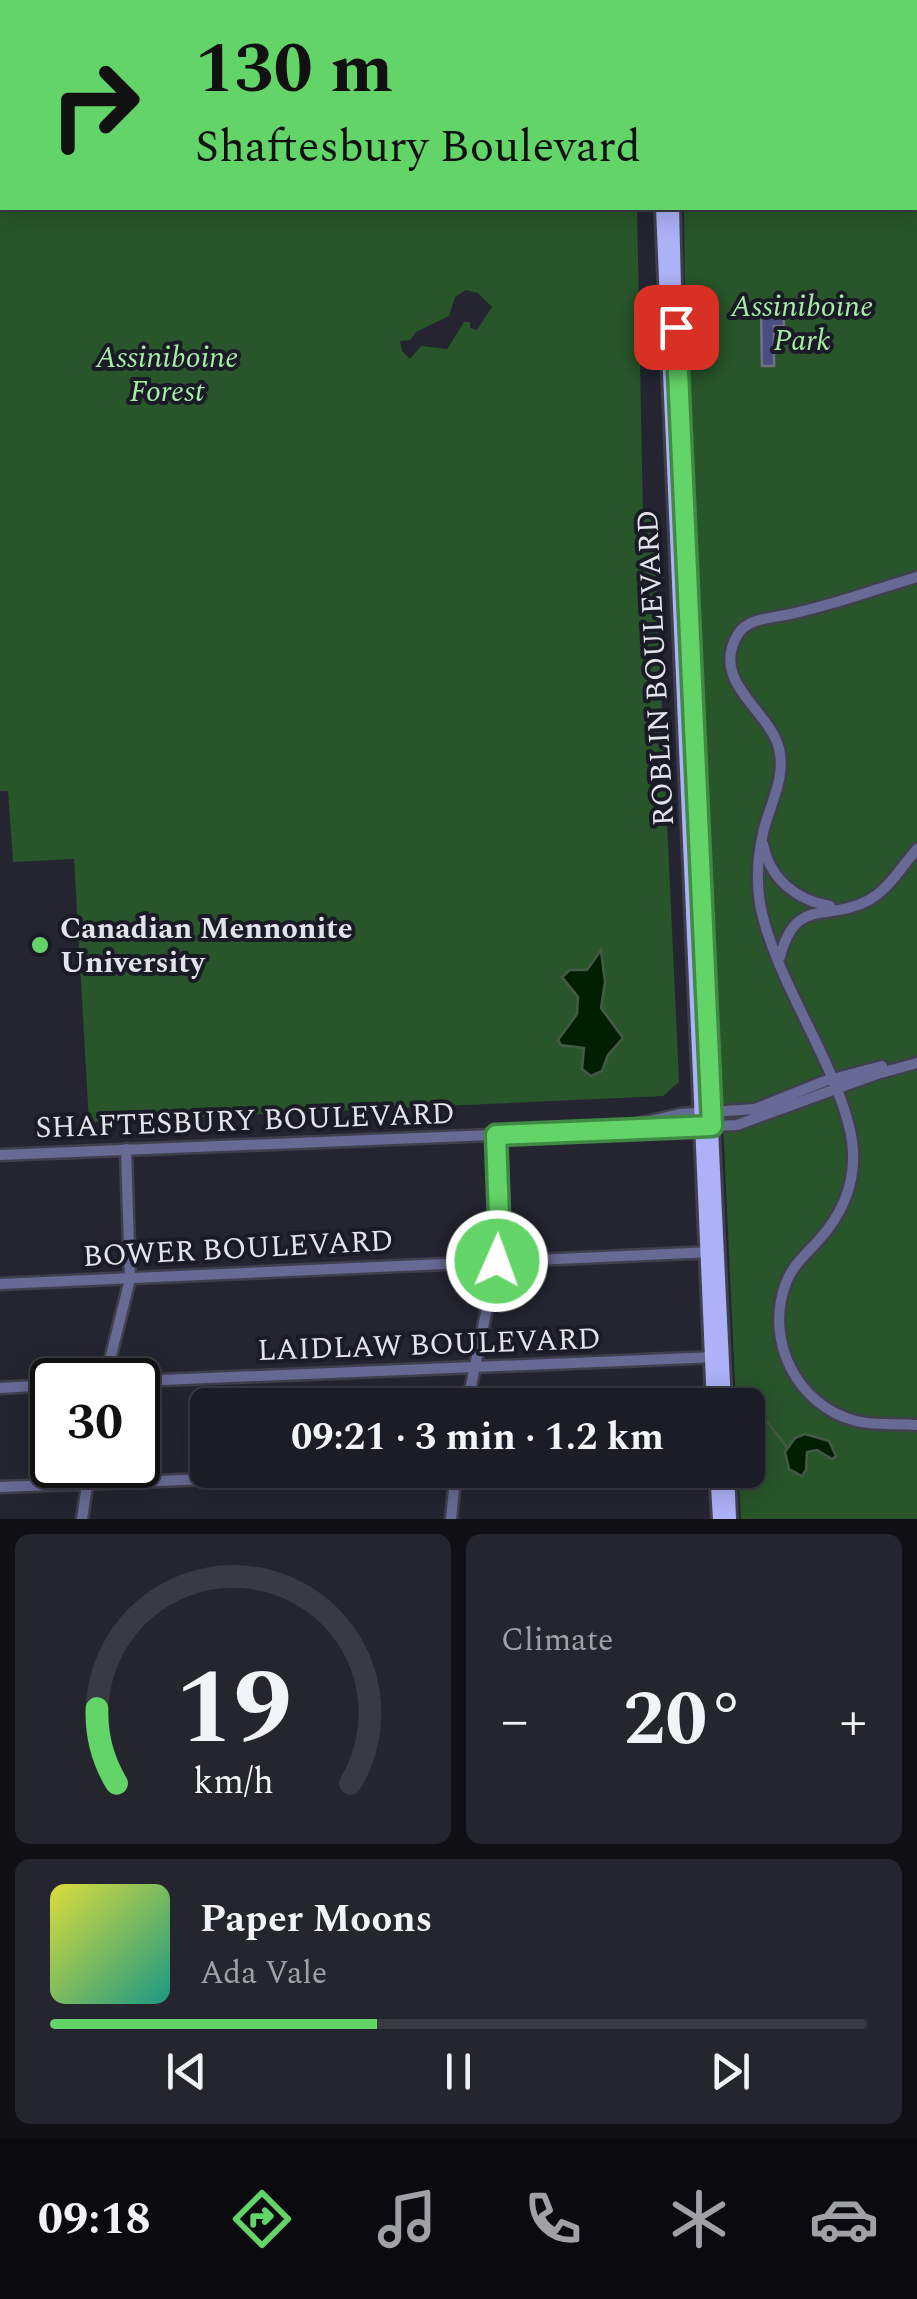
<!DOCTYPE html>
<meta charset="utf-8">
<style>
body{margin:0;font-family:Spectral,serif;background:#24252d;color:#f1f3f6;height:100vh;display:flex;flex-direction:column;font-size:38px;white-space:nowrap}
*{box-sizing:border-box;margin:0}
p{font-size:32px;color:#a0a1a7}
.icon{flex:none;width:55px;height:55px;fill:none;stroke:currentColor;stroke-width:2;stroke-linecap:round;stroke-linejoin:round}
.map{position:relative;height:1519px;overflow:hidden}
.side{display:flex;flex-direction:column;gap:15px;padding:15px;background:#0f0f14;flex:1}
.side>*{flex:none}
.banner{position:absolute;left:0px;top:0px;width:918px;height:210px;box-shadow:0 5px 25px #0003,0 0 0 2px #393a42;background:#63d468;color:#111;overflow:hidden}
.speed{position:absolute;left:30px;top:1358px;display:flex;gap:20px;font-size:50px;font-weight:700;text-align:center}
.speed>*{display:grid;place-content:center;width:130px;height:130px;border-radius:50%;background:#1b1c25;box-shadow:0 5px 25px #0003,0 0 0 2px #393a42;line-height:1}
.speed .limit{border:5px solid #111;border-radius:15px;background:#fff;color:#111}
.pin{position:absolute;display:grid;place-items:center;width:85px;height:85px;color:#fff;margin:-42px;border-radius:20px;box-shadow:0 5px 15px #0006}
.me{position:absolute;width:110px;margin:-55px;rotate:2deg;stroke-linejoin:round;filter:drop-shadow(0 0 8px #0008)}
.turn{display:flex;align-items:center;gap:35px;height:210px;padding:0 30px;font-size:45px}
.turn .icon{width:130px;height:130px;stroke-width:2.5}
.turn b{display:block;font-size:70px;line-height:85px}
.big{font-size:75px;font-weight:700;line-height:1.1}
.side .card{flex:1;display:flex;flex-direction:column;justify-content:center;gap:15px;min-width:0;padding:0 35px;border-radius:15px;background:#24252d}
.side .dial{align-items:center;gap:0}
.dial svg{height:260px;overflow:visible;fill:none;stroke:#393a42;stroke-width:7;stroke-linecap:round;text-anchor:middle}
.dial text{fill:#f1f3f6;stroke:none}
.song{display:flex;align-items:center;gap:30px}
.cover{width:120px;height:120px;border-radius:15px;background:linear-gradient(135deg,hsl(60 70% 55%),hsl(170 70% 35%))}
.played{height:10px;border-radius:5px;background:linear-gradient(90deg,#63d468 40%,#393a42 40%)}
.keys{display:flex;justify-content:space-around;direction:ltr}
.heat{display:flex;justify-content:space-between;align-items:center;font-size:55px;direction:ltr}
.side .tiles{flex:1;display:grid;gap:15px;grid-template-columns:1fr 1fr}
.card:last-child{grid-column:span 2}
.trip{position:absolute;left:190px;top:1388px;width:575px;height:100px;border-radius:15px;background:#1b1c25;box-shadow:0 5px 25px #0003,0 0 0 2px #393a42;font-weight:700;line-height:100px;text-align:center}
.menu{display:flex;height:160px;justify-content:space-around;align-items:center;background:#0b0b0f;color:#a0a1a7}
.menu .icon{width:70px;height:70px}
.menu .current{color:#63d468}
.menu b{font-size:45px;color:#f1f3f6}
.map>svg:first-child{display:block}
.green{fill:#28552a;fill-rule:evenodd}
.water{fill:#001e00;stroke:#445946;stroke-width:2.5}
.lines{fill:none;stroke-linecap:round;stroke-linejoin:round}
.stream{stroke:#445946;stroke-width:2.5}
.building{fill:#4b4c83;stroke:#717281;stroke-width:2.5}
.minor-casing{stroke:#3f404b;stroke-width:15}
.major-casing{stroke:#3f404b;stroke-width:18}
.minor{stroke:#676a95;stroke-width:10}
.major{stroke:#acb1f8;stroke-width:12}
.route-casing{stroke:#408a44;stroke-width:25}
.route{stroke:#63d468;stroke-width:18}
.poi-dot{fill:#63d468;stroke:#1a1b27;stroke-width:4}
.labels{text-anchor:middle;stroke-width:8;stroke-linejoin:round;paint-order:stroke}
.park-label{font-size:30px;font-style:italic;fill:#a6eda6;stroke:#1a1b27}
.street-label{font-size:30px;fill:#e2e3eb;stroke:#1a1b27}
.poi-label{font-size:30px;font-weight:bold;fill:#e2e3eb;stroke:#1a1b27;text-anchor:start}
</style>
<div class="map">
<svg width="917" height="1519" viewBox="0 0 917 1519">
<rect width="100%" height="100%" fill="#242531"/>
<path class="green" d="M0 0H633L2 2V208H637L643 515H653L679 1082 663 1096 89 1122 74 859 13 862 8 791H0ZM466 290 478 293 492 307 477 330 470 328V322H464L447 349 421 346 410 359 402 351 400 341 410 340 416 332 449 316 455 297Z
M682 0H917V1519H741L738 1470H748V1405H736L685 301 684 208H915V2Z"/>
<path class="water" d="M601 950 605 982 601 1008 623 1038 608 1055 602 1071 591 1076 582 1069 584 1048 561 1045 558 1040 577 1014 578 997 562 977 570 970H587Z
M805 1434 829 1441 836 1456 832 1459 817 1450 807 1452 806 1470 802 1476 789 1469 785 1452 795 1438Z"/>
<g class="lines">
<path class="stream" d="M748 1411 756 1418
M764 1418 787 1447"/>
</g>
<path class="building" d="M783 309 784 326H774V366H762L761 310Z"/>
<g class="lines">
<defs>
<path id="minor" d="M848 2 863 0
M917 577C873 590 831 606 786 615 770 618 747 619 738 634 709 681 769 710 779 748 786 777 771 802 764 829 758 853 756 879 760 904 773 974 829 1052 848 1122 861 1168 849 1207 818 1241 806 1254 792 1266 786 1283 764 1340 797 1406 856 1421 876 1426 897 1423 917 1425
M763 844C770 879 796 900 830 906
M780 957C796 895 827 923 869 900 889 889 902 866 917 849
M628 1126 681 1114 755 1109 825 1081 882 1066
M0 1155 737 1125 877 1074 917 1063
M0 1284 712 1252
M105 1380 130 1279 126 1149
M138 1381 716 1357
M0 1388 52 1385
M467 1405 500 1245 497 1135
M0 1487 445 1470
M82 1519 90 1465
M451 1519 456 1470"/>
<path id="major" d="M658 0V2
M669 0V2
M662 208 713 1405
M673 208 678 408 725 1405
M716 1470 719 1519
M728 1470 730 1519"/>
</defs>
<use href="#minor" class="minor-casing"/>
<use href="#major" class="major-casing"/>
<use href="#minor" class="minor"/>
<use href="#major" class="major"/>
</g>
<g class="lines">
<defs>
<path id="route" d="M497 1261 500 1245 496 1135 712 1126 676 327"/>
</defs>
<use href="#route" class="route-casing"/>
<use href="#route" class="route"/>
</g>
<circle class="poi-dot" cx="40" cy="945" r="10"/>
<g class="labels">
<g class="park-label">
<text x="802" y="316">Assiniboine<tspan x="802" dy="34">Park</tspan></text>
<text x="167" y="367">Assiniboine<tspan x="167" dy="34">Forest</tspan></text>
</g>
<g class="street-label">
<text transform="translate(655 668) rotate(-93)" y="10">ROBLIN BOULEVARD</text>
<text transform="translate(245 1120) rotate(-2)" y="10">SHAFTESBURY BOULEVARD</text>
<text transform="translate(238 1248) rotate(-3)" y="10">BOWER BOULEVARD</text>
<text transform="translate(429 1344) rotate(-2)" y="10">LAIDLAW BOULEVARD</text>
</g>
<g class="poi-label">
<text x="60" y="938">Canadian Mennonite<tspan x="60" dy="34">University</tspan></text>
</g>
</g>
</svg>
<div class="speed"><div class="limit">30</div></div>
<div class="pin" style="left:676px;top:327px;background:#d93025"><svg class="icon" aria-label="arrive" viewBox="0 0 24 24"><path d="M6 21V4h12l-3 4 3 4H6"/></svg></div>
<svg class="me" style="left:497px;top:1261px" viewBox="-20 -20 40 40"><circle r="17" fill="#63d468" stroke="#fff" stroke-width="3"/><path d="M0-11L8 9 0 5-8 9z" fill="#fff"/></svg>
<div class="trip">09:21 · 3 min · 1.2 km</div>
<div class="banner">
<div class="turn"><svg class="icon" aria-label="right" viewBox="0 0 24 24"><path d="M7 20v-9h11M14 6l5 5-5 5"/></svg><div><b>130 m</b>Shaftesbury Boulevard</div></div>
</div>
</div>
<section class="side">
<div class="tiles">
<div class="card dial"><svg viewBox="0 0 100 80">
<path d="M14 69A42 42 0 1 1 86 69"/>
<path d="M14 69A42 42 0 0 1 8 46" stroke="#63d468"/>
<text x="50" y="56" font-size="32" font-weight="700">19</text>
<text x="50" y="72" font-size="11">km/h</text>
</svg></div>
<div class="card"><p>Climate</p>
<div class="heat"><a>−</a><b class="big">20°</b><a>+</a></div>
</div>
<div class="card">
<div class="song"><i class="cover"></i><div><b>Paper Moons</b><p>Ada Vale</p></div></div>
<div class="played"></div>
<div class="keys"><svg class="icon" aria-label="previous" viewBox="0 0 24 24"><path d="M18 5L8 12l10 7zM5 5v14"/></svg><svg class="icon" aria-label="pause" viewBox="0 0 24 24"><path d="M8 5v14M16 5v14"/></svg><svg class="icon" aria-label="next" viewBox="0 0 24 24"><path d="M6 5l10 7-10 7zM19 5v14"/></svg></div>
</div>
</div>
</section>
<nav class="menu">
<b>09:18</b>
<svg class="icon current" aria-label="directions" viewBox="0 0 24 24"><path d="M12 3l9 9-9 9-9-9zM9 14v-3h6M13 9l2 2-2 2"/></svg>
<svg class="icon" aria-label="music" viewBox="0 0 24 24"><path d="M9 18V5l10-2v13"/><circle cx="6" cy="18" r="3"/><circle cx="16" cy="16" r="3"/></svg>
<svg class="icon" aria-label="phone" viewBox="0 0 24 24"><path d="M5 4h4l2 5-3 2q2 4 5 5l2-3 5 2v4C11 20 4 13 5 4z"/></svg>
<svg class="icon" aria-label="climate" viewBox="0 0 24 24"><path d="M12 3v18M4 7l16 10M4 17L20 7"/></svg>
<svg class="icon" aria-label="car" viewBox="0 0 24 24"><path d="M5 17H2v-5l4-1 3-4h7l3 4 3 1v5h-3M9 17h6M6 11h13"/><circle cx="7" cy="17" r="2"/><circle cx="17" cy="17" r="2"/></svg>
</nav>
